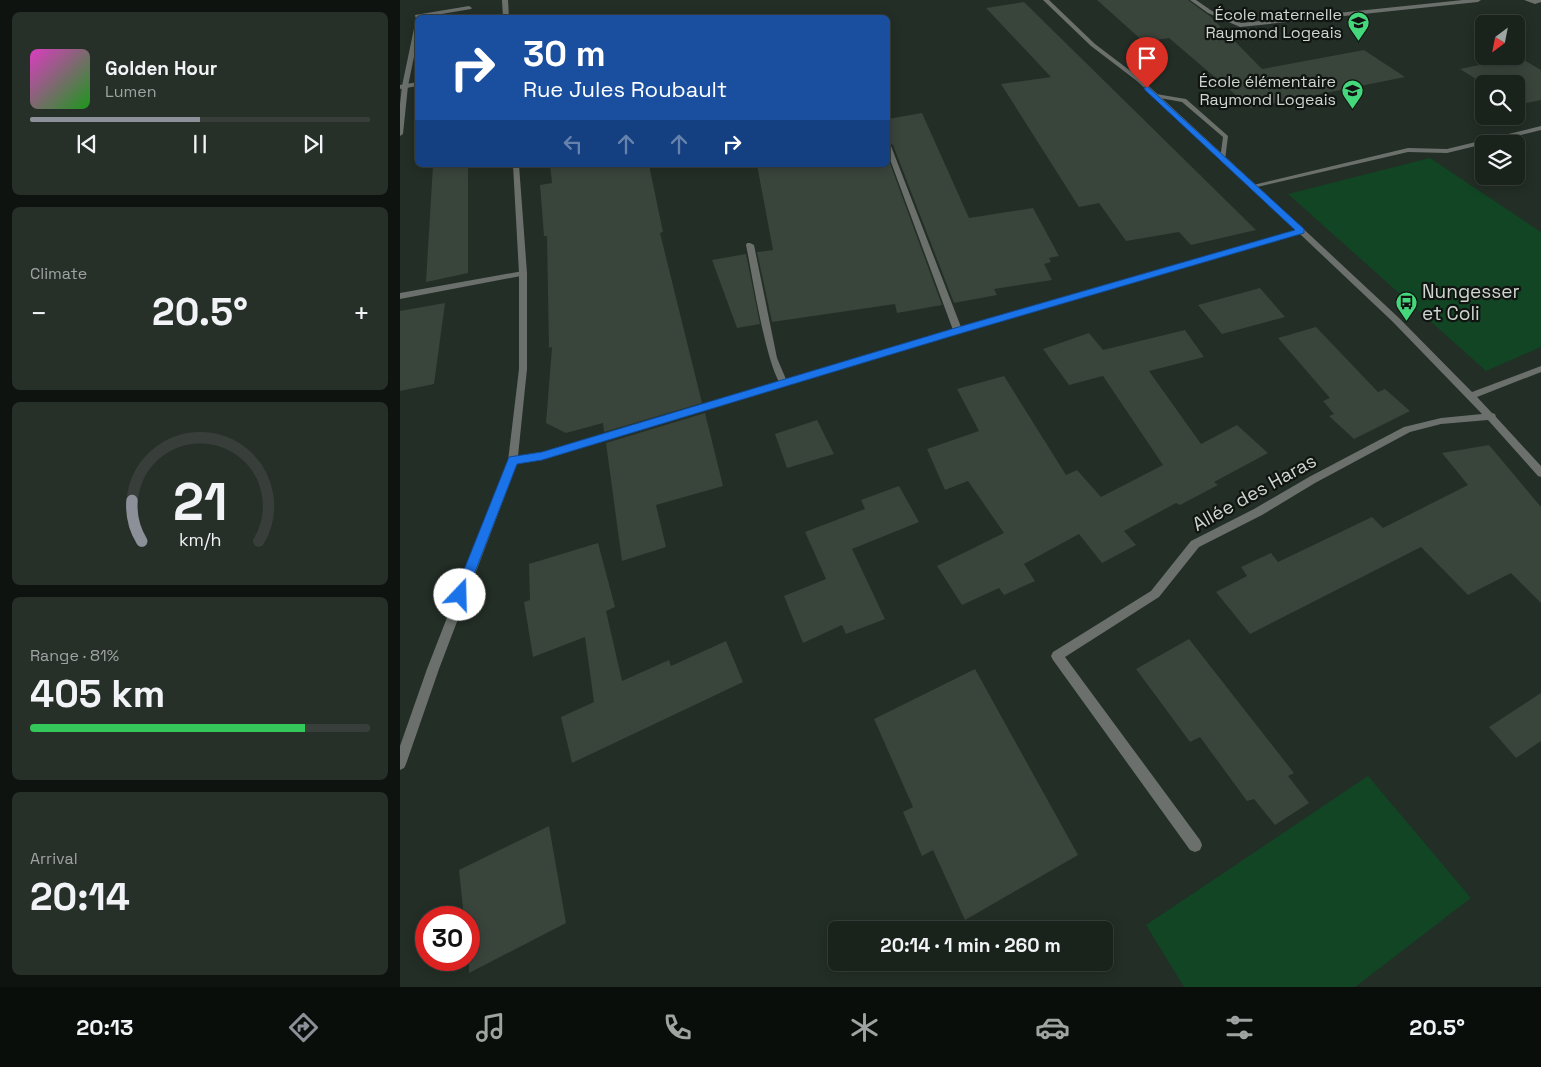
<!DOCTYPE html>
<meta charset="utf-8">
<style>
body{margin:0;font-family:"Space Grotesk",sans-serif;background:#272f29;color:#f1f3f6;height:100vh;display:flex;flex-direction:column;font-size:19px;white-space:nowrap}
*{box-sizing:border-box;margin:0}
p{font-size:16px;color:#9fa4a3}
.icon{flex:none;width:28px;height:28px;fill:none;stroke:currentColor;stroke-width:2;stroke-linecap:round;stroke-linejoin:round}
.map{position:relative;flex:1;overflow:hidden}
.details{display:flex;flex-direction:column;gap:12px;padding:12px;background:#0e130f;width:400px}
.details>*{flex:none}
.banner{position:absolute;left:15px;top:15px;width:475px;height:152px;border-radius:8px;box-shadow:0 2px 12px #0003,0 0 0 1px #383f3b;background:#1a4fa0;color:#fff;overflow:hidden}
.needle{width:32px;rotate:212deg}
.buttons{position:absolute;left:1075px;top:15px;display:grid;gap:10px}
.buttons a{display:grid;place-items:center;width:50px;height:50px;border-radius:8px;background:#1a221c;box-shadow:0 2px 12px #0003,0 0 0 1px #383f3b;font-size:25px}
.speed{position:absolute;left:15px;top:906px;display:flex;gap:10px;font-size:25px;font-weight:700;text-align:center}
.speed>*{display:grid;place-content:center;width:65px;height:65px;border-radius:50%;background:#1a221c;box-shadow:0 2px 12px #0003,0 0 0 1px #383f3b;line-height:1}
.speed .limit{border:8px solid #d22;background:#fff;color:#111}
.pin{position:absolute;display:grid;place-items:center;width:42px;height:42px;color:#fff;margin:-51px -21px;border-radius:50% 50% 50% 0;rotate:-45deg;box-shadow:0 0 5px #0007}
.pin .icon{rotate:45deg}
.me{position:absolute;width:55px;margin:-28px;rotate:21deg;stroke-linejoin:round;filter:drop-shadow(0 0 4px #0008)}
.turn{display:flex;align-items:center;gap:18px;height:105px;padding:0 25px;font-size:22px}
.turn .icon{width:65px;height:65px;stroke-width:2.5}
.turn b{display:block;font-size:35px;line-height:42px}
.lanes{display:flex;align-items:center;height:48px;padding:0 25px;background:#0003;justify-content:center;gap:25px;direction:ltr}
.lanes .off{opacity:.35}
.big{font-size:38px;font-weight:700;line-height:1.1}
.details .card{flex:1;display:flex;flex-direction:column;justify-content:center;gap:8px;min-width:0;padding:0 18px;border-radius:8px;background:#272f29}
.details .dial{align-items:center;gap:0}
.dial svg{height:130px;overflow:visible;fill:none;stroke:#383f3b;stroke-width:7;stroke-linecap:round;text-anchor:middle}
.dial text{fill:#f1f3f6;stroke:none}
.song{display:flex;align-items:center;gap:15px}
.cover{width:60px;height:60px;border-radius:8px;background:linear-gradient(135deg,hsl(310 70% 55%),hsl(120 70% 35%))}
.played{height:5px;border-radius:2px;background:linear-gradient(90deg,#8c9099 50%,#383f3b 50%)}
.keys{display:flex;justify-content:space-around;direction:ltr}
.heat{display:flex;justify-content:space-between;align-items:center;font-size:28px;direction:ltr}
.charge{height:8px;border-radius:4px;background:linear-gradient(90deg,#34c759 81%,#383f3b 0)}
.trip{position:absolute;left:428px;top:921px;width:285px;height:50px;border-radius:8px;background:#1a221c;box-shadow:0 2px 12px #0003,0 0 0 1px #383f3b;font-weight:700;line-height:50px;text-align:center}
.tab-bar{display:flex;height:80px;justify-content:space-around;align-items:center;background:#0a0e0b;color:#9fa4a3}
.tab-bar .icon{width:35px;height:35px}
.tab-bar .current{color:#8c9099}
.tab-bar b{font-size:22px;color:#f1f3f6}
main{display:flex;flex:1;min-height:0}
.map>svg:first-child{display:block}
.green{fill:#114524}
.building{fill:#39443b}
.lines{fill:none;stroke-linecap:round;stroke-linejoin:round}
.service{fill:#6b706c;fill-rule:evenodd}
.minor{fill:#6b706c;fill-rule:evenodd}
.route{fill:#1a73e8;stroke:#114b97}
.labels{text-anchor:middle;stroke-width:4.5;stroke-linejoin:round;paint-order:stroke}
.far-poi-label{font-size:16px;fill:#cfd6d0;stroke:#101511;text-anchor:end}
.poi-label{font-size:19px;fill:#cfd6d0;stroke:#101511;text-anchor:start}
.street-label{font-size:19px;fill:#cfd6d0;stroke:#101511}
</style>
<main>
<section class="details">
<div class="card">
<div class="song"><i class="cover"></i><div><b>Golden Hour</b><p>Lumen</p></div></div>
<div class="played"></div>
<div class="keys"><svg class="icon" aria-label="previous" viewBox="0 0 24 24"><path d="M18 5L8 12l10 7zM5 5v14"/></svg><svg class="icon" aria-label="pause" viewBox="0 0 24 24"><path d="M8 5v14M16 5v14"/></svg><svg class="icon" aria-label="next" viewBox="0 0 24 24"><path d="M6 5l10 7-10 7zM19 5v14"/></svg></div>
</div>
<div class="card"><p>Climate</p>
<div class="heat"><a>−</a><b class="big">20.5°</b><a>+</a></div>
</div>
<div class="card dial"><svg viewBox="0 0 100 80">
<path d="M14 69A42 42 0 1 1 86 69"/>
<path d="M14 69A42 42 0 0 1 8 44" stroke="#8c9099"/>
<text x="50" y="56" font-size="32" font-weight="700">21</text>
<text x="50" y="72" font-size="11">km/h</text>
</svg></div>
<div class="card"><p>Range · 81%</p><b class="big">405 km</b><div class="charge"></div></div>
<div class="card"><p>Arrival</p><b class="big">20:14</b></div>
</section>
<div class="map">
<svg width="1141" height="987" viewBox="0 0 1141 987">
<rect width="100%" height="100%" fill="#232e26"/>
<path class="green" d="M1030 158 1141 232V347L1086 371 888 194Z
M968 776 1071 898 955 987H784L746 925Z"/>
<path class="building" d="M697 0H788L811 17 862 69 964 50 1005 77 851 108 769 38 744 42Z
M624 2 856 230 791 245 779 232 726 241 699 203 679 207 601 84 651 77 586 8Z
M1119 57 1141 70V100L1117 105 1116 84H1084L1060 69Z
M522 113 569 218 633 208 659 256 649 258 651 262 644 264 652 280 594 289 597 295 554 303 493 145 488 142V119Z
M488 158 542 305 497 313 495 304 372 322 357 252 373 250 357 165H488Z
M33 165H68V273L26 282Z
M150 165H249L263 232 260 233 302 403 204 432 203 423 166 433 146 423 152 347 149 348 147 236H144L140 185 152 183Z
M346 254 360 324 337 328 312 260Z
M860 288 885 317 822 334 798 305Z
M45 303 34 384 0 391V311Z
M916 327 978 392 985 389 1010 411 954 439 929 416 934 414 923 401 930 398 878 338Z
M785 330 804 357 749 371 801 444 837 425 868 453 814 482 818 485 780 505 776 503 724 531 736 545 702 563 679 534 624 564 635 581 604 595 599 588 562 605 537 566 604 533 568 481 545 490 527 449 579 431 557 389 604 376 666 475 677 470 701 497 763 465 703 376 669 385 643 349 689 333 703 350Z
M305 413 323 486 256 505 266 547 222 561 206 443Z
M417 420 434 454 387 468 375 434Z
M1089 445 1141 507V603L1111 573 1068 595 1021 547 850 634 816 592 847 576 841 567 871 553 878 562 972 517 983 528 1068 485 1042 453Z
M499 486 519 522 452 549 485 619 446 634 442 625 403 643 384 596 426 579 405 532 465 509 461 500Z
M198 543 215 607 206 611 222 681 269 660 271 666 326 641 343 682 172 763 161 717 194 702 185 637 133 657 124 602 130 600 129 564Z
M789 639 894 773 888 776 909 803 875 825 854 799 847 801 800 737 790 742 736 669Z
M575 669 678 855 565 920 533 850 522 856 503 812 513 807 474 719Z
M1141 693V741L1116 758 1089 727Z
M149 826 166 923 69 973V918H64L59 870Z"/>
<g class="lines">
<path class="service" d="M69 6 72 8 71 9 18 18V37L8 86 3 134 0 136V104L2 86 16 19 15 15Z
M756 94 786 99 828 136 825 160 820 159 823 137 782 102 754 97V95Z
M1141 126V130L1047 153 1008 152 853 188 849 186 1008 148 1047 149Z
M347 243H350L354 245 377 358 388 384 384 387C368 380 351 267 346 245Z
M123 271 127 273 126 275 0 299V293Z"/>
<path class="minor" d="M102 0H108L109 18H103Z
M643 0H649L695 44 741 79 896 222 999 318 1072 392 1141 366V372L1077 397 1092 413 1095 414 1096 417 1141 466V477L1138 476 1088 420 1041 424 1010 432 915 483 862 515 799 547 759 597 665 657 800 840 802 845 800 850 795 852 790 850 653 660 651 656 653 652 751 591 791 541 854 509 909 477 1004 427 1041 418 1082 414 993 322 900 234 561 333 142 460 117 464 39 669 6 764 4 768 0 770V746L27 669 108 461 119 369V273L113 165H119L127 273V369L118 456 142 452 553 330 488 154V144L491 146 561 327 896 230 737 81 691 46Z
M790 0H796L812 11 841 23 1063 0H1081L1078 2 840 27 808 13Z
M1124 0H1141V2L1135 4Z
M18 82V86L0 89V85Z"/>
</g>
<path class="route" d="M747 86 904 229V233L562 333 142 460 117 464 66 595 65 599 60 601 56 599 54 595 109 457 142 452 555 328 895 230 745 90 744 88Z"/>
<defs>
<symbol id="school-pin" viewBox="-11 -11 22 30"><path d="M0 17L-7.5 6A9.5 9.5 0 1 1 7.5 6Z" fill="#44d77b" stroke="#101511"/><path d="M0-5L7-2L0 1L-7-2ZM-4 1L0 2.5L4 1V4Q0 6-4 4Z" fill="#111"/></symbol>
<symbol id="bus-pin" viewBox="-11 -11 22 30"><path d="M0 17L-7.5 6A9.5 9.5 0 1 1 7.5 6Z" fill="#44d77b" stroke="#101511"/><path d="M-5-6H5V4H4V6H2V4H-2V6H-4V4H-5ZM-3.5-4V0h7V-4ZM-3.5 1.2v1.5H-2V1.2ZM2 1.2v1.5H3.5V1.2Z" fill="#111"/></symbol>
</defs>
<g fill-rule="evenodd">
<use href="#school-pin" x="946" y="10" width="25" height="34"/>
<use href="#school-pin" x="940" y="78" width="25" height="34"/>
<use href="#bus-pin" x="994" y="290" width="25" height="34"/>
</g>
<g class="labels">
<g class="far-poi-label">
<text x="942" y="20">École maternelle<tspan x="942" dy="18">Raymond Logeais</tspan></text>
<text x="936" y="87">École élémentaire<tspan x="936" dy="18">Raymond Logeais</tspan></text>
</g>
<g class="poi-label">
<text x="1022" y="298">Nungesser<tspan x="1022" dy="22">et Coli</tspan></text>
</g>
<g class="street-label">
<text transform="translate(854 492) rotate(-29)" y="7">Allée des Haras</text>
</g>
</g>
</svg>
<div class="buttons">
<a><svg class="needle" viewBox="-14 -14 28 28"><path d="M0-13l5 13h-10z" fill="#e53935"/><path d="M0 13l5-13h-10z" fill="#9fa4a3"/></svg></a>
<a><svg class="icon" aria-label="search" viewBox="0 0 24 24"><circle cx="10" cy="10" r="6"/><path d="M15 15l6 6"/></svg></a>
<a><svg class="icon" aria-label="layers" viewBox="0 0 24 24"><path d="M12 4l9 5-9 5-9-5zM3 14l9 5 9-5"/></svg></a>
</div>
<div class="speed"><div class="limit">30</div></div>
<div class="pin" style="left:747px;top:88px;background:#d93025"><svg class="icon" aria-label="arrive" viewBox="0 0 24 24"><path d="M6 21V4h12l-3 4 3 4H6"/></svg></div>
<svg class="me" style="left:60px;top:595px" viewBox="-20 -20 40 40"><circle r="19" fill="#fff"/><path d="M0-13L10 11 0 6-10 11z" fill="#1a73e8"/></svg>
<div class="trip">20:14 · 1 min · 260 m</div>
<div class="banner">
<div class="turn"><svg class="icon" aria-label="right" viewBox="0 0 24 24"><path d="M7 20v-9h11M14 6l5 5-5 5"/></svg><div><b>30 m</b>Rue Jules Roubault</div></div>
<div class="lanes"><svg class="icon off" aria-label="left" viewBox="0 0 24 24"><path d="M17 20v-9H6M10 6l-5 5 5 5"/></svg><svg class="icon off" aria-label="ahead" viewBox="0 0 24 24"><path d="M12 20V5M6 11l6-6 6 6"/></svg><svg class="icon off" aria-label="ahead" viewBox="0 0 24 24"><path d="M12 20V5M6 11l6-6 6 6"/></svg><svg class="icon" aria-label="right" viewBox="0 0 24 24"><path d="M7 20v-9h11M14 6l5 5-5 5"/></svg></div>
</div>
</div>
</main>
<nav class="tab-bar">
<b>20:13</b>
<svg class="icon current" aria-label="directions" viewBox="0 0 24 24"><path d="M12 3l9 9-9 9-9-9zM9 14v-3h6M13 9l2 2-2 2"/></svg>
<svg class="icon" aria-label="music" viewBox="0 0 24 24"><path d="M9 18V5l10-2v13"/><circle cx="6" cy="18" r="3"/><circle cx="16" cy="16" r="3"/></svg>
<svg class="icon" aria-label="phone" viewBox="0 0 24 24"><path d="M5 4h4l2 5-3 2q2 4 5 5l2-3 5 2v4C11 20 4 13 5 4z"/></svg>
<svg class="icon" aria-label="climate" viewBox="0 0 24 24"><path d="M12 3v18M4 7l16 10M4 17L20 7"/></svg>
<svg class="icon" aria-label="car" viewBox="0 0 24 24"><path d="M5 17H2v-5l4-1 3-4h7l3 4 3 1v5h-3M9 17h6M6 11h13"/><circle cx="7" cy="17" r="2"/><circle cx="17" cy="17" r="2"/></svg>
<svg class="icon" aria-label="filters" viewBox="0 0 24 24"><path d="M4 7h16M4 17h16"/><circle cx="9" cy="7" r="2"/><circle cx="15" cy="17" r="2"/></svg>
<b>20.5°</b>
</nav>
